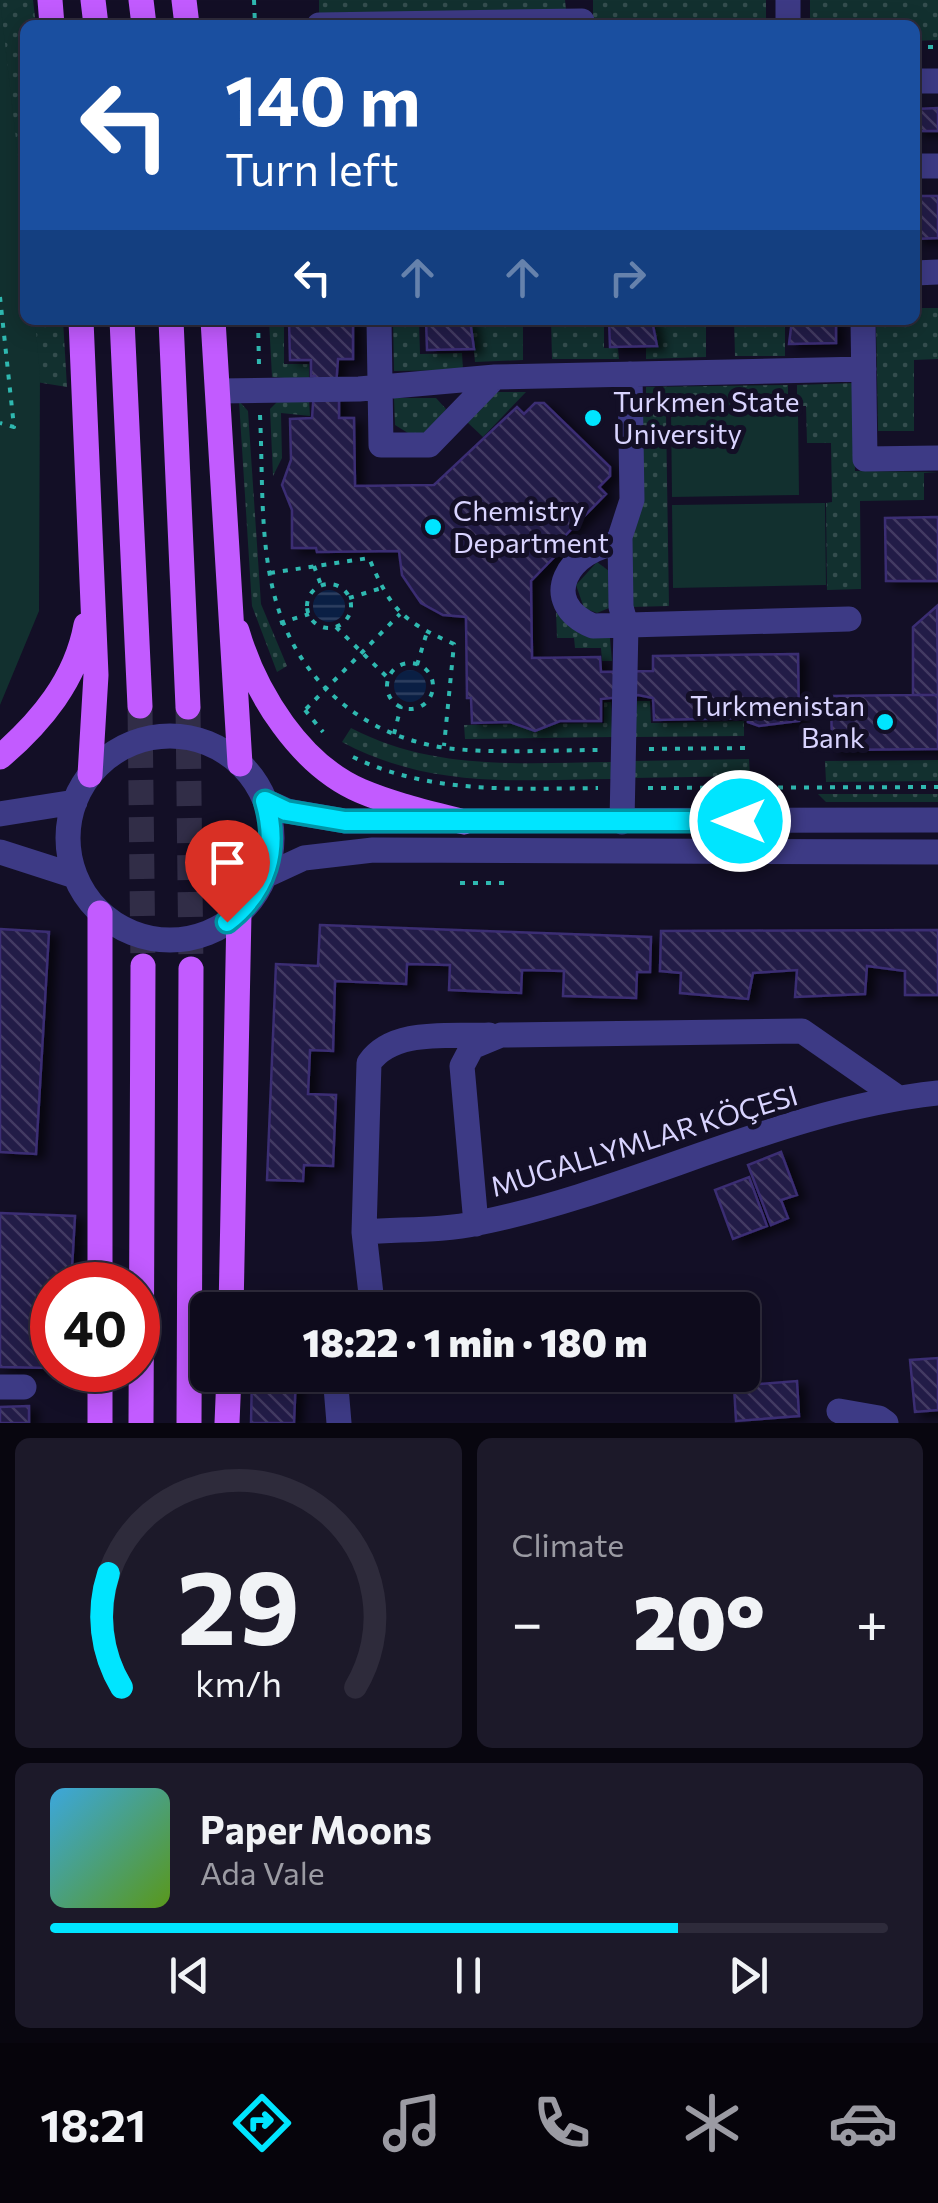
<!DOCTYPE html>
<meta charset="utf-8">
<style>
body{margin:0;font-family:Commissioner,sans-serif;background:#1c1929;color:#f1f3f6;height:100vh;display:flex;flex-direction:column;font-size:38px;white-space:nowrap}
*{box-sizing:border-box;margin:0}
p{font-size:32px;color:#9b9ba3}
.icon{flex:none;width:55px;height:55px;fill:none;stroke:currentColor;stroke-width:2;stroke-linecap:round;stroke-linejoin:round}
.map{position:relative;height:1423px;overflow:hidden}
.panel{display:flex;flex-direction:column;gap:15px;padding:15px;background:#08060f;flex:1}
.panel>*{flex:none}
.hud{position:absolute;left:20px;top:20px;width:900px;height:305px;border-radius:15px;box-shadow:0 5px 25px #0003,0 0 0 2px #2e2b3b;background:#1a4fa0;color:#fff;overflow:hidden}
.speed{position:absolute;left:30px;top:1262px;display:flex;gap:20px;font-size:50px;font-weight:700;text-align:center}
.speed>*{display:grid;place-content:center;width:130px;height:130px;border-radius:50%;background:#0e0b1c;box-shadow:0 5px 25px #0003,0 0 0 2px #2e2b3b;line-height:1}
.speed .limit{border:15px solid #d22;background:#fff;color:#111}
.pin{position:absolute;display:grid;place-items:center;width:85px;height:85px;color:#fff;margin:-102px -42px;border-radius:50% 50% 50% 0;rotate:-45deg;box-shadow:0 0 10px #0007}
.pin .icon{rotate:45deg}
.me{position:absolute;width:110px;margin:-55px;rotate:270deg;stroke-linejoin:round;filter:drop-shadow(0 0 8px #0008)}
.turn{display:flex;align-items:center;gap:35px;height:210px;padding:0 40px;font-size:45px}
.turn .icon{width:130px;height:130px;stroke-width:2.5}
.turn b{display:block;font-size:70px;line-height:85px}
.lanes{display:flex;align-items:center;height:95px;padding:0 40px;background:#0003;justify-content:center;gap:50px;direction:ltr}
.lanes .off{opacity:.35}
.big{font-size:75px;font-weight:800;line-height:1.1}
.panel .widget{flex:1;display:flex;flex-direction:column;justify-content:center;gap:15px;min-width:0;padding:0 35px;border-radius:15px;background:#1c1929}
.panel .dial{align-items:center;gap:0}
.dial svg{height:260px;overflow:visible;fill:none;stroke:#2e2b3b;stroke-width:7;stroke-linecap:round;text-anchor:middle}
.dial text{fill:#f1f3f6;stroke:none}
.song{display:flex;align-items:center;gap:30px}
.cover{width:120px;height:120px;border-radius:15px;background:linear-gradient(135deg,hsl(200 70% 55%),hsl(90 70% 35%))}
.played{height:10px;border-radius:5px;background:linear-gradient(90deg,#00e5ff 75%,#2e2b3b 75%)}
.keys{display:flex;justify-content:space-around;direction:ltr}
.heat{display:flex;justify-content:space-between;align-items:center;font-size:55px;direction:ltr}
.panel .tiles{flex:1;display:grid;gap:15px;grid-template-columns:1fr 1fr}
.widget:last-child{grid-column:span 2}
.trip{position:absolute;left:190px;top:1292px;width:570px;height:100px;border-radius:15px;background:#0e0b1c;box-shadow:0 5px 25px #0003,0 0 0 2px #2e2b3b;font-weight:800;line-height:100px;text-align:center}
.menu{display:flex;height:160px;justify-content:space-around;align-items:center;background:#06040b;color:#9b9ba3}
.menu .icon{width:70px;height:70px}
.menu .on{color:#00e5ff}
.menu b{font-size:45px;color:#f1f3f6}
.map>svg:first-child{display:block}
.grass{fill:url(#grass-dots)}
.green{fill:#12302f}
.water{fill:url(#water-rules)}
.building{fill:url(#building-back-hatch);stroke:#3b2d73;stroke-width:2.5;filter:url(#shadow)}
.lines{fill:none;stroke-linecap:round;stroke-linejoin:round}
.major-tunnel{stroke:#312d47;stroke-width:25;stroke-dasharray:25 12;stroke-linecap:butt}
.path{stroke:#2fb8b0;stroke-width:4;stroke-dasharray:5 8;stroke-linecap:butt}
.minor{stroke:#3d3a85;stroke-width:25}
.major{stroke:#c25bff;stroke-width:25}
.route-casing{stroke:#0095a6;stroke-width:25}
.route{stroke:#00e5ff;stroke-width:18}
.poi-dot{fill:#00e5ff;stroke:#130f26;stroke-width:4}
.labels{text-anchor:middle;stroke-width:10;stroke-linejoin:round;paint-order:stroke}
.poi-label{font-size:28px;fill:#d9d4ff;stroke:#130f26;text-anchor:start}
.street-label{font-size:28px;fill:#d9d4ff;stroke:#130f26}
</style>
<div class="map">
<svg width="938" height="1423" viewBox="0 0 938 1423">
<defs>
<pattern id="grass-dots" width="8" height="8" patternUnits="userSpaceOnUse" patternTransform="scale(2.5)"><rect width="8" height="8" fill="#12302f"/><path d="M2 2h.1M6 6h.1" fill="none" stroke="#344d4e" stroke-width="1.8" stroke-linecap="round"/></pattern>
<pattern id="water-rules" width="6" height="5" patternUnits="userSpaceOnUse" patternTransform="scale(2.5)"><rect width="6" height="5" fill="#0a1f44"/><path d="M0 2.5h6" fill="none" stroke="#2d3f60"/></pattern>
<pattern id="building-back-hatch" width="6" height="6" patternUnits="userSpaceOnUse" patternTransform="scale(2.5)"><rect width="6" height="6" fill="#241b47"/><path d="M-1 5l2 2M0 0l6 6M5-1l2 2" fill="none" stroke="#433b63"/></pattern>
<filter id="shadow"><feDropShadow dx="8" dy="4.5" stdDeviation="5" flood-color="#0009"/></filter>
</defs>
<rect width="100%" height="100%" fill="#130f26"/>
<path class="grass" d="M0 0H33L36 25H25V320H63L67 387 30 381 0 112Z
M319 0H565L566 10 319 14Z
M593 0H766V25H593Z
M810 0H938V40L915 41V25H810Z
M915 308H938V359L914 360V431H878L876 320H915Z
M269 320H284V364H309V380L272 377Z
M393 320H419L420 354 462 353 463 370 394 371Z
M471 320H523V360L475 362Z
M551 320H604V348H618L619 359H552Z
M654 320H706V357L646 359V348L658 347Z
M734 320H785V356H735Z
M854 383 855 471 938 472 924 473V500L860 501 861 589 827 590 826 503 832 502 831 443H807L806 406H797V385Z
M788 385V409L646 408V387Z
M496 392H526L483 437 467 422Z
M394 398H436L446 409 429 433H408L395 425Z
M309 400 310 416 281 413 282 458 273 476 270 409 278 401Z
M239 401 248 411 261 604 287 666 277 672 252 606Z
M641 413H666L669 606 632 607 631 529Z
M597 562 609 571V608L597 613 584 608 576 585Z
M556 612 573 628 610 638 612 661H602L601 648H575L574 638H557Z
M636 701H650L651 723 744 721V736L636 737Z
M604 702H611L612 737 465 739 464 725 604 723Z
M351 728C433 771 521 763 612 762V779C515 780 430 789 342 742Z
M749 759 750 776 633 778V761Z
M938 760V781L826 782 825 761Z
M818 794H938V802H826Z"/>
<path class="green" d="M0 0 25 218V320H35L40 375 39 611 0 705Z
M798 410 799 495 672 497 671 413Z
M825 503 826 585 673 588 672 505Z"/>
<path class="water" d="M313 606a16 16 0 1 1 32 0a16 16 0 1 1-32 0Z
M394 686a16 16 0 1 1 32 0a16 16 0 1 1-32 0Z"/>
<path class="building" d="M938 108V131H915V109Z
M915 196H938V238L915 239Z
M289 320H353V359H338L335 400H339V418H354L355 486 434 485 517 407 524 414 535 403H544L610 467V476L599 487 606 494 557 544 562 549 531 581 532 658 600 657 601 672 653 671V656L798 654 799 721 759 726 748 722V718L654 720 653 698 638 695 601 699V721H560L535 731 510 722 472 723 471 698H467L466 617 443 615 421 603 402 575 399 551 317 552 316 548H292V510L282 485 291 460 290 419 312 418 315 376H311V360H290Z
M426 320H470L474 349 427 350Z
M609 320H652L657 346 610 347Z
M792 320H836V343L789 344Z
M938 517V581H886L885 518Z
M937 606 938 695H913V627Z
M913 695H938V749L832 750 831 696Z
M320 925 651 937 650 972H637L636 998 563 996 564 971 522 970 521 993 449 990 450 965 407 964 406 984 335 981 333 1051 310 1050 308 1094 336 1095 333 1166 304 1165 303 1181 267 1180 276 964 318 966Z
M0 929 49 932 36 1154 0 1152Z
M938 930V995H905V971L867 966 865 994 795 997 797 970 753 973 748 999 680 993 681 973 660 971 661 931Z
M781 1152 797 1195 781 1200 788 1218 771 1225 748 1165Z
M749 1177 767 1226 733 1239 715 1190Z
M0 1213 75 1216 71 1285H52V1368L0 1367Z
M255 1292 298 1294V1310H254Z
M938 1358V1410L915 1412 910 1360Z
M252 1375H296L294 1423H251Z
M797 1381 799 1416 736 1421 734 1386Z
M29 1406V1423H0V1407Z"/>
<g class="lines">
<path class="major-tunnel" d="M140 706 143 966
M188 707 191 969"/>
<path class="path" d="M254 0 255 25
M915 47H938
M0 297 14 427 0 423
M258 320 259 365
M260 415C265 518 252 624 337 699 368 726 405 742 446 748 496 754 549 750 599 750
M314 566 321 585
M270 573 369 558C391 610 402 621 454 644L444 746
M307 606a22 22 0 1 1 44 0a22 22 0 1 1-44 0Z
M349 598 382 588
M280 623 309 614
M336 627 389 679
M387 686a23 23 0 1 1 46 0a23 23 0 1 1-46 0Z
M417 665 427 632
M306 709 400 614
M305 710 323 732
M394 734 401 706
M649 749 747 748
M353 757C429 794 516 789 598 788
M648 788 938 787
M460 883H506"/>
<path class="minor" d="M788 0V25
M319 25 582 21
M915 81H938
M915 166H938
M915 273 938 272
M379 320 381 445H429L495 377
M863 320 865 459 938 458
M219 391 359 389 495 377 864 369
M620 543C569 547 536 602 593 626L849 619
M68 838a102 102 0 1 1 204 0a102 102 0 1 1-204 0Z
M265 801 287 811 345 821 938 820
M0 814 75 802
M622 822 626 625 621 607 620 537 632 500 630 374
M0 852 75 876
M265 876 304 858 373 850 938 852
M476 1224 462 1066 472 1047 501 1035 802 1031 897 1097
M364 1232C401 1229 442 1231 478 1223 634 1192 779 1110 938 1093
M372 1303 364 1232 369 1063C393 1028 450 1037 489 1035
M335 1375 339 1423
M0 1387H24
M839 1411 879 1418 886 1423"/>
<path class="major" d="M50 0 52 25
M93 0 96 25
M141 0 144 25
M184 0 187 25
M81 320 96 675 90 775
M122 320 140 706
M171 320 188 707
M213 320 240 764
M237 631C255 693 300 765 361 791 394 805 430 813 464 822
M0 757C41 722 76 680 86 625
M100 1285V913
M231 1310 239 913
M100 1423V1370
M141 1423 143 966
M189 1423 191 969
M227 1423 229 1375"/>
</g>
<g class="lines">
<defs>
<path id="route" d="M227 922C267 891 279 849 265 801L286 811 345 821H740"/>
</defs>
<use href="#route" class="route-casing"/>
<use href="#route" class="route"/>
</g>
<g class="poi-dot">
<circle cx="593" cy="418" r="10"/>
<circle cx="433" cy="527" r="10"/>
<circle cx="885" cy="722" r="10"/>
</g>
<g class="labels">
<g class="poi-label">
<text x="613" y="412">Turkmen State<tspan x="613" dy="32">University</tspan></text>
<text x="453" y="521">Chemistry<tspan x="453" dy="32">Department</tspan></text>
<text x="865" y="716" text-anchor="end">Turkmenistan<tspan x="865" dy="32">Bank</tspan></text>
</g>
<g class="street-label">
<text transform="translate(644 1141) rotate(-17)" y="10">MUGALLYMLAR KÖÇESI</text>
</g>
</g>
</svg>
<div class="speed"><div class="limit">40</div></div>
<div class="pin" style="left:227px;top:922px;background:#d93025"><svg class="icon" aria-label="arrive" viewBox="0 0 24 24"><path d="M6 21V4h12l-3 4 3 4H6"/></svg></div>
<svg class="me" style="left:740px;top:821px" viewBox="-20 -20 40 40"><circle r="17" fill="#00e5ff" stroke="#fff" stroke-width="3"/><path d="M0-11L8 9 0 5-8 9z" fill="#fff"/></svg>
<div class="trip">18:22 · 1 min · 180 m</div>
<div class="hud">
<div class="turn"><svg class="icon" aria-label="left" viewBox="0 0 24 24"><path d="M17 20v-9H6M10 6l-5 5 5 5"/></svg><div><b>140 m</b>Turn left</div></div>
<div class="lanes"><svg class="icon" aria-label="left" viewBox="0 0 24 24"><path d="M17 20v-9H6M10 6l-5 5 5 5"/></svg><svg class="icon off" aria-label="ahead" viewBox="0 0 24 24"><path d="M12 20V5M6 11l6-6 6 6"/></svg><svg class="icon off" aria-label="ahead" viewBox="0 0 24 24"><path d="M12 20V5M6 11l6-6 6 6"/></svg><svg class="icon off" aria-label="right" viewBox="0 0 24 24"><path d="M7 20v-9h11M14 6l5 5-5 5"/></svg></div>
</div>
</div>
<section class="panel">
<div class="tiles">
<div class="widget dial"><svg viewBox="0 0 100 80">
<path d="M14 69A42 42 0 1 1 86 69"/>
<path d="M14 69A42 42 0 0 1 10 34" stroke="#00e5ff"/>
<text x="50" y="56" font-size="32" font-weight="700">29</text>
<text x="50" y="72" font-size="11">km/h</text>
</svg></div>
<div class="widget"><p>Climate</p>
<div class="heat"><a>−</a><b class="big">20°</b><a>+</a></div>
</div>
<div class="widget">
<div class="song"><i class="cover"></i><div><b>Paper Moons</b><p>Ada Vale</p></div></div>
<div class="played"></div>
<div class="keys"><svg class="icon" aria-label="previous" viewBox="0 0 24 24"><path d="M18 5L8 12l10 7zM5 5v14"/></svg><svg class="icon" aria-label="pause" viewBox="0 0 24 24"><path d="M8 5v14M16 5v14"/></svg><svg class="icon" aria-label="next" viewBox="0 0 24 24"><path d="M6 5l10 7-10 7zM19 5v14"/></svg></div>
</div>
</div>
</section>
<nav class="menu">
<b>18:21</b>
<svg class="icon on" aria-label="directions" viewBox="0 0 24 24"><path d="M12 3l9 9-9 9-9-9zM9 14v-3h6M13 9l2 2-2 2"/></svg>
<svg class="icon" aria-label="music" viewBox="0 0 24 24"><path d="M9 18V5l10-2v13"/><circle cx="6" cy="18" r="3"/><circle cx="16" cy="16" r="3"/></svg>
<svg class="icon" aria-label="phone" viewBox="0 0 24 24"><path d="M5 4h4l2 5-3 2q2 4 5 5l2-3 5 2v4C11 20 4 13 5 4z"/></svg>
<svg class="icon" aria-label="climate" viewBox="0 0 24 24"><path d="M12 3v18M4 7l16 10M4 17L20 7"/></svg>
<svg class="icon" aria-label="car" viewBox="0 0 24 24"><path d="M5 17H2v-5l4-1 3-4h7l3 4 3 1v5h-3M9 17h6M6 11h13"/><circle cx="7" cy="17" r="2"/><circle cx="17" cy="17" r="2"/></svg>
</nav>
